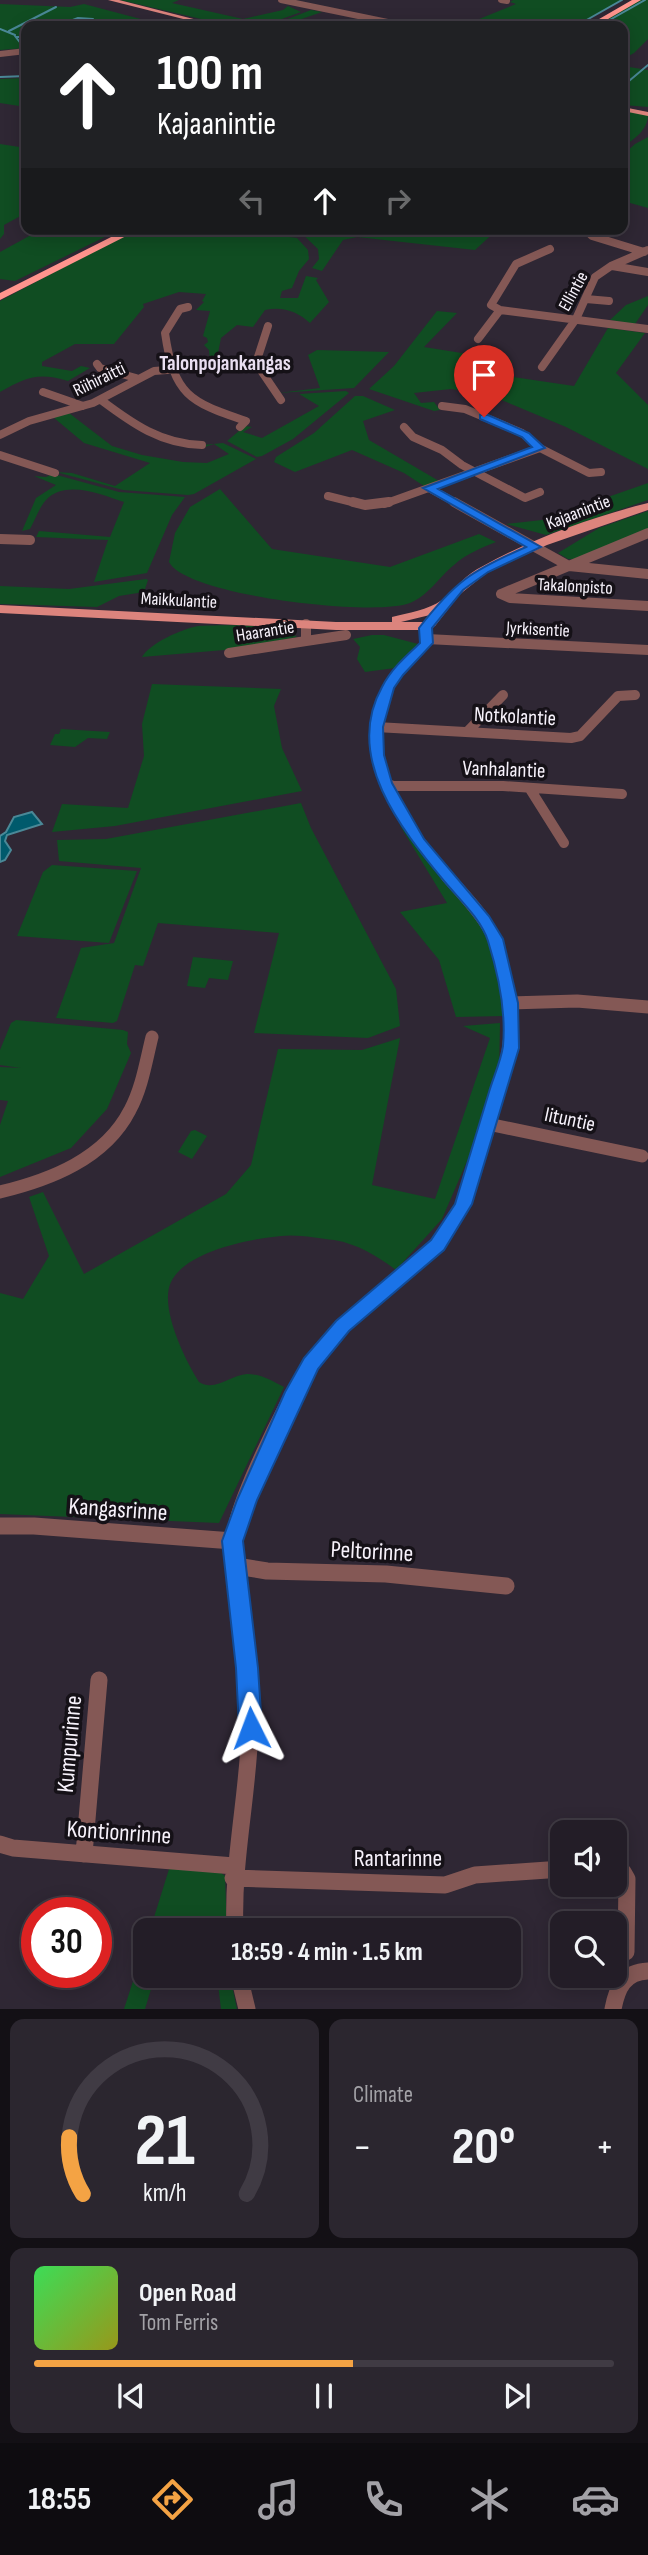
<!DOCTYPE html>
<meta charset="utf-8">
<style>
body{margin:0;font-family:"Sofia Sans Condensed",sans-serif;background:#2b262f;color:#f1f3f6;height:100vh;display:flex;flex-direction:column;font-size:26px;white-space:nowrap}
*{box-sizing:border-box;margin:0}
p{font-size:23px;color:#a3a2a7}
.icon{flex:none;width:38px;height:38px;fill:none;stroke:currentColor;stroke-width:2;stroke-linecap:round;stroke-linejoin:round}
.map{position:relative;height:2009px;overflow:hidden}
.drawer{display:flex;flex-direction:column;gap:10px;padding:10px;background:#131015;flex:1}
.drawer>*{flex:none}
.banner{position:absolute;left:21px;top:21px;width:607px;height:214px;border-radius:14px;box-shadow:0 4px 18px #0003,0 0 0 2px #403b44;background:#202124;color:#fff;overflow:hidden}
.fabs{position:absolute;left:550px;top:1820px;display:grid;gap:14px}
.fabs a{display:grid;place-items:center;width:77px;height:77px;border-radius:14px;background:#231d27;box-shadow:0 4px 18px #0003,0 0 0 2px #403b44;font-size:35px}
.speed{position:absolute;left:21px;top:1897px;display:flex;gap:14px;font-size:35px;font-weight:700;text-align:center}
.speed>*{display:grid;place-content:center;width:91px;height:91px;border-radius:50%;background:#231d27;box-shadow:0 4px 18px #0003,0 0 0 2px #403b44;line-height:1}
.speed .limit{border:10px solid #d22;background:#fff;color:#111}
.pin{position:absolute;display:grid;place-items:center;width:60px;height:60px;color:#fff;margin:-72px -30px;border-radius:50% 50% 50% 0;rotate:-45deg;box-shadow:0 0 7px #0007}
.pin .icon{rotate:45deg}
.me{position:absolute;width:77px;margin:-38px;rotate:357deg;stroke-linejoin:round;filter:drop-shadow(0 0 5px #0008)}
.turn{display:flex;align-items:center;gap:24px;height:147px;padding:0 21px;font-size:32px}
.turn .icon{width:91px;height:91px;stroke-width:2.5}
.turn b{display:block;font-size:49px;line-height:60px}
.lanes{display:flex;align-items:center;height:66px;padding:0 21px;background:#0003;justify-content:center;gap:35px;direction:ltr}
.lanes .off{opacity:.35}
.big{font-size:52px;font-weight:700;line-height:1.1}
.drawer .card{flex:1;display:flex;flex-direction:column;justify-content:center;gap:10px;min-width:0;padding:0 24px;border-radius:14px;background:#2b262f}
.drawer .dial{align-items:center;gap:0}
.dial svg{height:182px;overflow:visible;fill:none;stroke:#403b44;stroke-width:7;stroke-linecap:round;text-anchor:middle}
.dial text{fill:#f1f3f6;stroke:none}
.song{display:flex;align-items:center;gap:21px}
.cover{width:84px;height:84px;border-radius:10px;background:linear-gradient(135deg,hsl(130 70% 55%),hsl(60 70% 35%))}
.played{height:7px;border-radius:4px;background:linear-gradient(90deg,#f4a344 55%,#403b44 55%)}
.keys{display:flex;justify-content:space-around;direction:ltr}
.heat{display:flex;justify-content:space-between;align-items:center;font-size:38px;direction:ltr}
.drawer .tiles{flex:1;display:grid;gap:10px;grid-template-columns:1fr 1fr}
.card:last-child{grid-column:span 2}
.trip{position:absolute;left:133px;top:1918px;width:388px;height:70px;border-radius:14px;background:#231d27;box-shadow:0 4px 18px #0003,0 0 0 2px #403b44;font-weight:700;line-height:70px;text-align:center}
.tab-bar{display:flex;height:112px;justify-content:space-around;align-items:center;background:#0e0c10;color:#a3a2a7}
.tab-bar .icon{width:49px;height:49px}
.tab-bar .active{color:#f4a344}
.tab-bar b{font-size:32px;color:#f1f3f6}
.map>svg:first-child{display:block}
.green{fill:#104d22}
.water{fill:#005a6c;stroke:#4a8897;stroke-width:2}
.lines{fill:none;stroke-linecap:round;stroke-linejoin:round}
.stream{stroke:#4a8897;stroke-width:2}
.minor-far4{stroke:#845855;stroke-width:6}
.minor-far3{stroke:#845855;stroke-width:8}
.minor-far2{stroke:#845855;stroke-width:10}
.minor-far1{stroke:#845855;stroke-width:13}
.minor{stroke:#845855;stroke-width:17}
.major{fill:#dc847d;fill-rule:evenodd}
.highway{fill:#ff948d;fill-rule:evenodd}
.route{fill:#1a73e8;stroke:#114b97;stroke-width:2}
.labels{text-anchor:middle;stroke-width:7;stroke-linejoin:round;paint-order:stroke}
.far-street-label{font-size:18px;fill:#f7f2fb;stroke:#151117}
.far-quarter-label{font-size:21px;font-weight:bold;fill:#e9dff1;stroke:#151117}
.street-label{font-size:21px;fill:#f7f2fb;stroke:#151117}
.near-street-label{font-size:24px;fill:#f7f2fb;stroke:#151117}
</style>
<div class="map">
<svg width="648" height="2009" viewBox="0 0 648 2009">
<rect width="100%" height="100%" fill="#2f2734"/>
<path class="green" d="M120 0H179L172 3 243 19 283 10 288 6 301 12 268 24 272 25 311 10 322 12 287 24 289 26H231Z
M513 0H621L576 26H462L516 4 510 2Z
M640 0H648V39L634 53 623 59V26H595Z
M0 4 70 7 84 4 167 26H26V48L0 50Z
M623 66 648 70V107L623 105Z
M26 78V107L0 103V79Z
M623 110 648 115C648 130 634 139 623 147Z
M648 137V208L623 201V155L635 144Z
M0 144 26 148V213L4 225V234L0 239Z
M42 229H121L15 281 0 279V252Z
M141 229H498L475 250 357 237 343 240 322 271 312 268 319 259 318 249 298 230 278 232 281 236 297 238 308 250 309 259 299 271 292 288 282 291 280 298H298L306 276 318 278 316 280 329 302 310 323C298 312 283 306 265 310L253 327 237 325 221 338 216 363H210L209 350 204 345 208 342 207 338 203 336 210 311 196 310 204 302 202 301 206 294 179 292 143 304 144 307 114 344H75L42 362V366L72 371 81 366 90 368 68 381C38 372 27 377 0 392V301L96 250Z
M648 296V305L635 324 610 320 626 305Z
M437 311 457 313 424 347 512 361 506 376 574 386 608 328 645 333 616 373 648 405V469L566 427 487 394 451 389 414 393 421 403 434 402 440 410 434 411 369 389 394 366Z
M317 350 389 352 354 388 278 393 320 388 308 355Z
M346 391 349 393 293 439 262 456 257 457 227 441 245 426 252 427 243 432 262 438 319 406 299 394Z
M355 396H363L395 410 363 421 369 440 439 481 424 486 404 473 352 450 295 472 274 462 276 457 314 433Z
M69 413 112 446 142 455 183 462 207 463 229 454 214 444 202 448 203 445 223 443 256 459 194 494 188 495 123 490 56 472 72 473 115 486 150 463 84 443 53 417Z
M53 474 119 492 185 497 172 515 147 573 94 582 108 540 36 537 39 531 110 537 124 502C102 495 66 479 46 500 39 508 35 520 30 529L22 531 36 498 56 485 34 476 46 477Z
M648 483V500L546 535 506 524 542 520Z
M220 489 272 549 390 567 479 534 496 542C481 548 466 554 454 565 439 577 428 596 410 603 375 617 186 596 169 562L175 533 190 507Z
M648 511V530L575 559H568L558 553 599 528Z
M146 579 148 580 144 592 119 596 97 607 0 604V586L69 589Z
M198 626C218 625 283 623 297 637L236 649 142 657C150 643 182 629 198 626Z
M372 635H384L418 644 395 668 365 672 357 659 360 647 353 639Z
M152 684 281 689 274 706 282 748 302 791 115 826 52 832 62 804 128 808 144 756 142 724Z
M61 729 110 732 107 739 88 738 75 747 50 745 55 734H59Z
M301 803 311 828 396 989 400 1026 368 1038 254 1033 279 933 158 923 143 966 135 965 117 1021 113 1023 56 1018 81 948 114 943 141 868 59 861 57 840 106 839Z
M399 824 486 931 494 953 505 1016 456 1017 439 960 400 912 447 903Z
M52 865 137 871 109 943 17 936 43 872Z
M193 957 233 961 228 980 209 978 205 988 187 986Z
M16 1020 123 1030 128 1032 127 1044 131 1053 107 1109 71 1148 0 1177V1125L8 1101 0 1100V1067L21 1068 0 1065V1050L11 1023Z
M500 1023 499 1073 486 1117 442 1219 396 1270C377 1256 358 1244 334 1240 318 1238 297 1234 281 1236 250 1239 186 1251 171 1282 159 1307 185 1360 199 1382 215 1392 231 1375 247 1374 262 1374 272 1381 284 1387L219 1523 0 1514V1293L23 1299 49 1256 29 1197 43 1192 84 1274 226 1194 251 1165 278 1049 362 1050 400 1038 372 1185 435 1199 490 1038 463 1026Z
M195 1130 207 1136 192 1159 178 1152 191 1131Z
M170 1866 219 1871 225 1876 227 1930H150Z
M145 1944V1976H155L145 2009H124Z
M217 1976H230L237 2009H221Z"/>
<path class="water" d="M32 812 42 824 7 835 5 841 11 850 5 860 0 862V836L6 832 14 817Z"/>
<g class="lines">
<path class="stream" d="M57 26 78 18 93 19
M576 26 622 0
M599 26 645 0
M0 29 15 35
M9 31 56 7
M15 36 25 49
M16 37H26
M0 77 26 76
M623 86 648 65"/>
<path class="minor-far4" d="M281 0 407 26
M501 0 507 1
M0 54 26 51"/>
<path class="minor-far3" d="M585 229 592 236 644 252
M612 266 648 272
M586 299 609 301
M188 307 180 309 165 333C174 395 189 402 246 421L240 427
M500 310 648 329
M268 326 256 363 281 400
M478 339 500 310 491 305 516 264 550 249
M97 364 100 368 136 378
M542 367 576 319 595 277 611 266 648 250
M43 392 83 406
M101 400C133 424 161 444 202 445
M442 406 465 409 522 433 540 448 589 473 601 472
M404 427 413 437 442 450 462 465 525 498 540 492
M0 435 29 421 93 403 154 371 256 363
M0 455 55 473
M429 488 458 504
M328 496 360 504
M384 504 540 448"/>
<path class="minor-far2" d="M353 502 365 505 389 502
M454 502 569 566 648 574
M0 539 30 540
M501 594 648 533
M501 594 510 598 648 606
M429 625 425 632 426 643C414 658 396 671 387 688 354 759 404 826 448 878
M427 639 648 650
M306 641 346 635
M229 653 306 641V624
M376 727 571 738 580 736 618 696 635 695
M467 732 503 695
M385 783 393 786H503L622 794
M530 789 564 843"/>
<path class="minor-far1" d="M510 1003 577 1001 648 1007
M488 1124 642 1156
M0 1192C50 1180 105 1159 130 1110 142 1088 146 1061 152 1037
M309 1368C339 1319 392 1291 431 1249 464 1214 469 1185 483 1141 501 1083 519 1043 506 981 503 963 499 946 490 930 479 910 462 893 447 876"/>
<path class="minor" d="M0 1526H34L233 1541
M236 1566 267 1571 386 1574 506 1586
M0 1844 13 1848 234 1866
M84 1854 99 1680
M614 1867 623 1872 627 1879 626 1952
M233 1878 445 1885 475 1875 562 1869
M235 1930C232 1862 248 1796 250 1728 252 1667 233 1608 233 1547 233 1508 288 1402 310 1366
M239 1976 247 2009
M613 2009C617 1988 624 1972 648 1971"/>
<path class="major" d="M108 0H119L221 26H211Z
M623 107 648 112V116L623 111Z
M648 503V510L547 545 489 571 459 595 435 626 425 630H336L0 613V605L336 622H392V617C408 613 428 610 442 600 456 588 466 574 483 566 534 538 592 517 648 503ZM430 615 423 622H401Z"/>
<path class="highway" d="M632 0H641L596 26H587Z
M127 229H140L0 300V293Z"/>
</g>
<path class="route" d="M480 415H488L529 433 545 448 438 489 541 547 488 572 463 590 432 628 433 643 403 675 394 688 383 727 384 755 392 783 424 839 489 916 503 939 518 1003 519 1048 472 1204 444 1250 349 1331 318 1369 257 1500 243 1541 258 1668 262 1728 259 1735 251 1739 243 1735 239 1728 236 1668 222 1541 237 1500 285 1392 304 1358 336 1321 431 1240 455 1204C466 1167 478 1129 489 1092 493 1078 501 1061 503 1046 506 1013 498 973 488 941 481 919 459 899 444 881 401 829 343 757 382 687 391 669 406 656 420 643L419 628C455 581 473 570 526 547L423 488 532 447 522 437 480 419Z"/>
<g class="labels">
<g class="far-street-label">
<text transform="translate(573 291) rotate(-61)" y="6">Ellintie</text>
<text transform="translate(99 379) rotate(-26)" y="6">Riihiraitti</text>
<text transform="translate(578 512) rotate(-21)" y="6">Kajaanintie</text>
<text transform="translate(575 586) rotate(3)" y="6">Takalonpisto</text>
<text transform="translate(179 600) rotate(3)" y="6">Maikkulantie</text>
<text transform="translate(538 629) rotate(3)" y="6">Jyrkisentie</text>
<text transform="translate(265 631) rotate(-9)" y="6">Haarantie</text>
</g>
<g class="far-quarter-label">
<text x="225" y="370">Talonpojankangas</text>
</g>
<g class="street-label">
<text transform="translate(515 716) rotate(3)" y="7">Notkolantie</text>
<text transform="translate(504 769) rotate(2)" y="7">Vanhalantie</text>
<text transform="translate(570 1119) rotate(12)" y="7">Iituntie</text>
</g>
<g class="near-street-label">
<text transform="translate(118 1509) rotate(4)" y="8">Kangasrinne</text>
<text transform="translate(372 1551) rotate(3)" y="8">Peltorinne</text>
<text transform="translate(69 1744) rotate(-85)" y="8">Kumpurinne</text>
<text transform="translate(119 1832) rotate(4)" y="8">Kontionrinne</text>
<text x="398" y="1866">Rantarinne</text>
</g>
</g>
</svg>
<div class="fabs">
<a><svg class="icon" aria-label="sound" viewBox="0 0 24 24"><path d="M4 9h4l5-4v14l-5-4H4zM17 9q2 3 0 6"/></svg></a>
<a><svg class="icon" aria-label="search" viewBox="0 0 24 24"><circle cx="10" cy="10" r="6"/><path d="M15 15l6 6"/></svg></a>
</div>
<div class="speed"><div class="limit">30</div></div>
<div class="pin" style="left:484px;top:417px;background:#d93025"><svg class="icon" aria-label="arrive" viewBox="0 0 24 24"><path d="M6 21V4h12l-3 4 3 4H6"/></svg></div>
<svg class="me" style="left:251px;top:1728px" viewBox="-20 -20 40 40"><path d="M0-17L14 15 0 8-14 15z" fill="#1a73e8" stroke="#fff" stroke-width="4"/></svg>
<div class="trip">18:59 · 4 min · 1.5 km</div>
<div class="banner">
<div class="turn"><svg class="icon" aria-label="ahead" viewBox="0 0 24 24"><path d="M12 20V5M6 11l6-6 6 6"/></svg><div><b>100 m</b>Kajaanintie</div></div>
<div class="lanes"><svg class="icon off" aria-label="left" viewBox="0 0 24 24"><path d="M17 20v-9H6M10 6l-5 5 5 5"/></svg><svg class="icon" aria-label="ahead" viewBox="0 0 24 24"><path d="M12 20V5M6 11l6-6 6 6"/></svg><svg class="icon off" aria-label="right" viewBox="0 0 24 24"><path d="M7 20v-9h11M14 6l5 5-5 5"/></svg></div>
</div>
</div>
<section class="drawer">
<div class="tiles">
<div class="card dial"><svg viewBox="0 0 100 80">
<path d="M14 69A42 42 0 1 1 86 69"/>
<path d="M14 69A42 42 0 0 1 8 44" stroke="#f4a344"/>
<text x="50" y="56" font-size="32" font-weight="700">21</text>
<text x="50" y="72" font-size="11">km/h</text>
</svg></div>
<div class="card"><p>Climate</p>
<div class="heat"><a>−</a><b class="big">20°</b><a>+</a></div>
</div>
<div class="card">
<div class="song"><i class="cover"></i><div><b>Open Road</b><p>Tom Ferris</p></div></div>
<div class="played"></div>
<div class="keys"><svg class="icon" aria-label="previous" viewBox="0 0 24 24"><path d="M18 5L8 12l10 7zM5 5v14"/></svg><svg class="icon" aria-label="pause" viewBox="0 0 24 24"><path d="M8 5v14M16 5v14"/></svg><svg class="icon" aria-label="next" viewBox="0 0 24 24"><path d="M6 5l10 7-10 7zM19 5v14"/></svg></div>
</div>
</div>
</section>
<nav class="tab-bar">
<b>18:55</b>
<svg class="icon active" aria-label="directions" viewBox="0 0 24 24"><path d="M12 3l9 9-9 9-9-9zM9 14v-3h6M13 9l2 2-2 2"/></svg>
<svg class="icon" aria-label="music" viewBox="0 0 24 24"><path d="M9 18V5l10-2v13"/><circle cx="6" cy="18" r="3"/><circle cx="16" cy="16" r="3"/></svg>
<svg class="icon" aria-label="phone" viewBox="0 0 24 24"><path d="M5 4h4l2 5-3 2q2 4 5 5l2-3 5 2v4C11 20 4 13 5 4z"/></svg>
<svg class="icon" aria-label="climate" viewBox="0 0 24 24"><path d="M12 3v18M4 7l16 10M4 17L20 7"/></svg>
<svg class="icon" aria-label="car" viewBox="0 0 24 24"><path d="M5 17H2v-5l4-1 3-4h7l3 4 3 1v5h-3M9 17h6M6 11h13"/><circle cx="7" cy="17" r="2"/><circle cx="17" cy="17" r="2"/></svg>
</nav>
